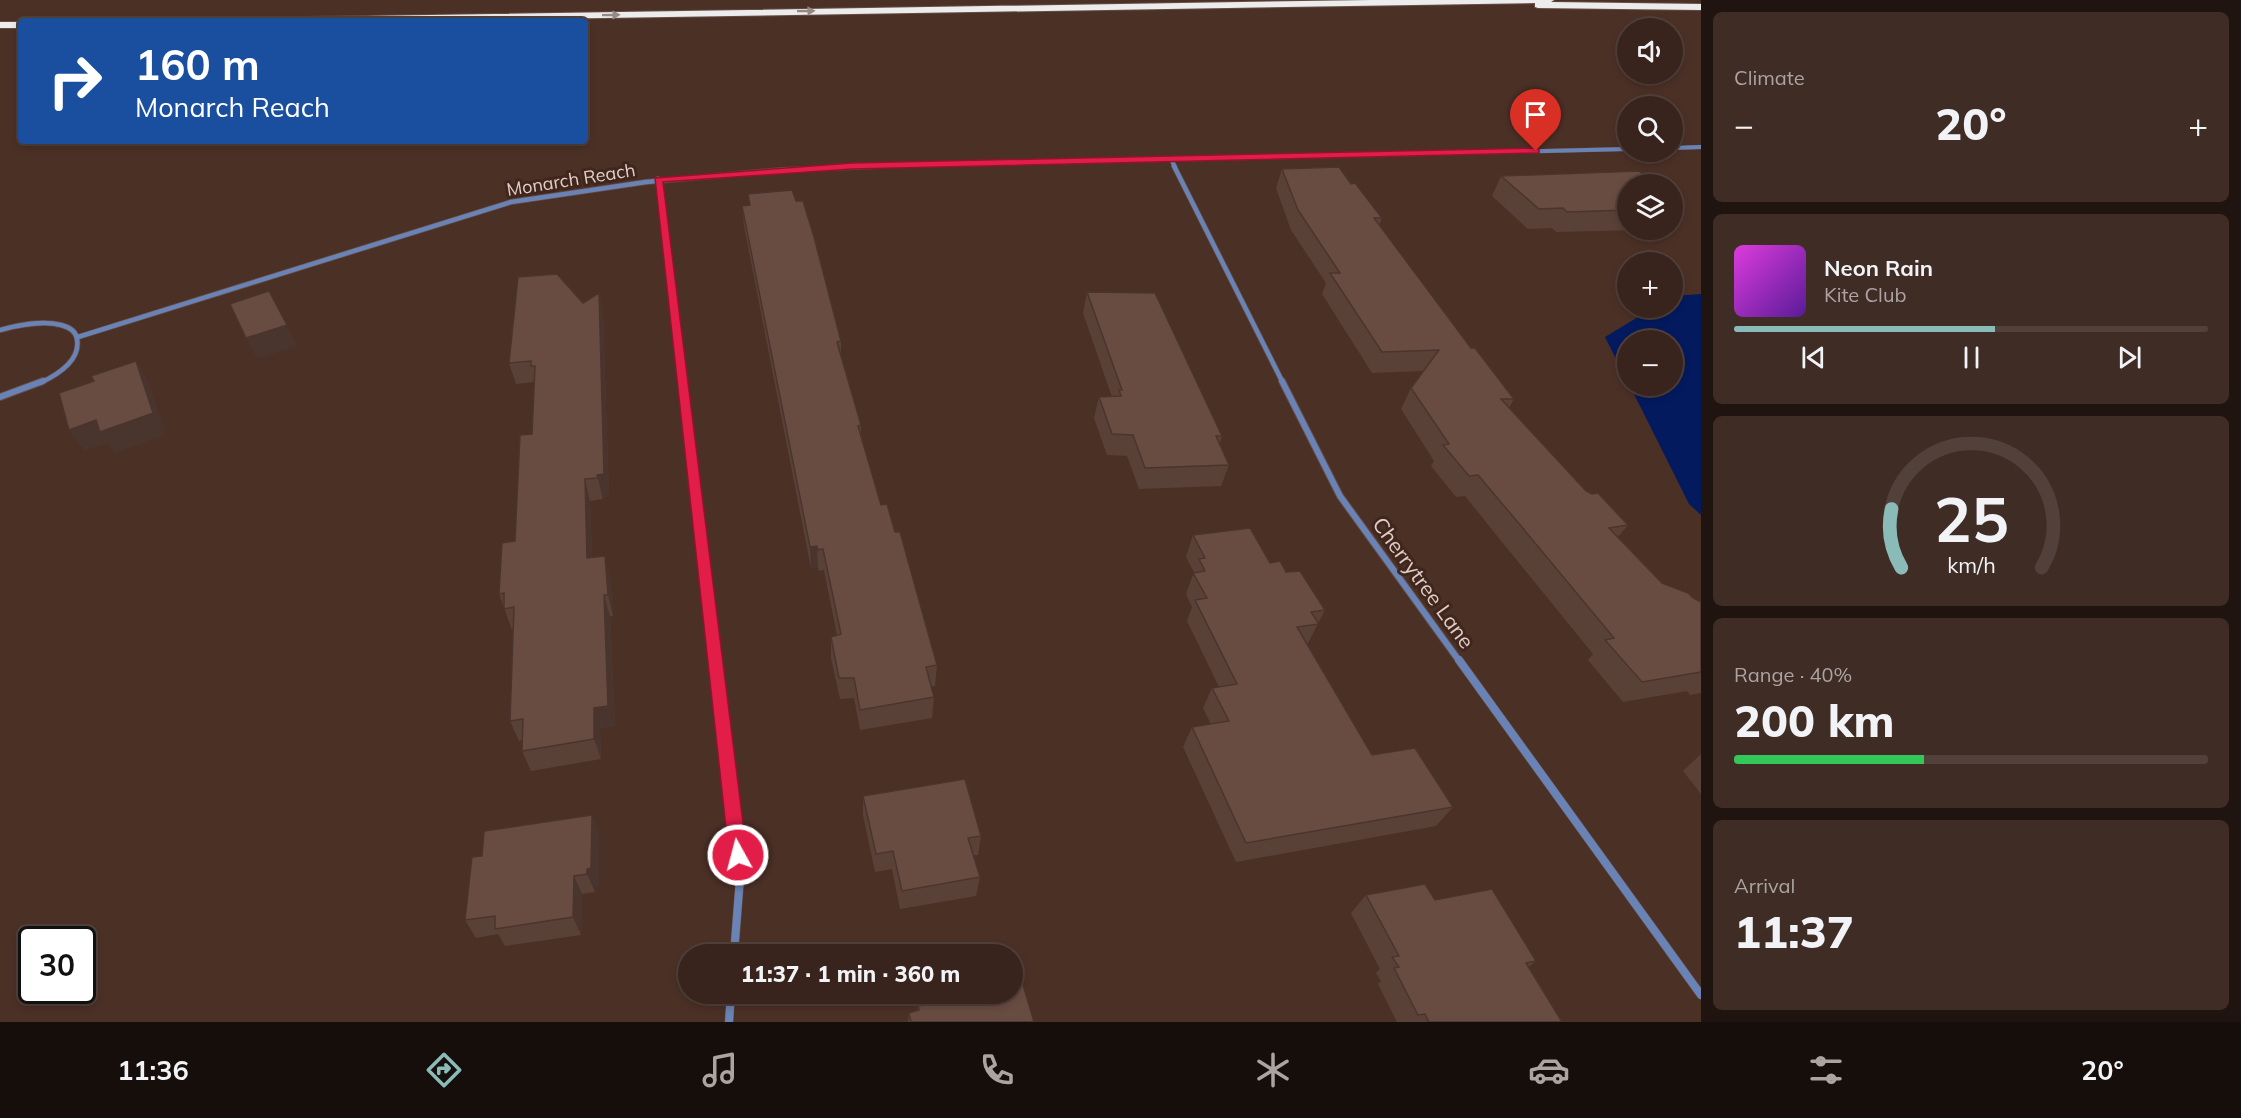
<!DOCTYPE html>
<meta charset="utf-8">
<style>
body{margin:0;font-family:Mulish,sans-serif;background:#3f2c25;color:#f1f3f6;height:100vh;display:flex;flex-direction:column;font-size:22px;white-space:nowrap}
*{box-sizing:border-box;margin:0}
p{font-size:20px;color:#aba4a3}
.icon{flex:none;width:33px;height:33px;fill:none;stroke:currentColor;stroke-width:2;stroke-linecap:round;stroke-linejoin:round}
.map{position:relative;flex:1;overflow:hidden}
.details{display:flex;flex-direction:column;gap:12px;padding:12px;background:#1f140f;width:540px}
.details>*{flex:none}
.banner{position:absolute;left:18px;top:18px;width:570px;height:126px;border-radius:6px;box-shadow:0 3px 9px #0003,0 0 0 2px #52413b;background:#1a4fa0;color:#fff;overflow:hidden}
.tools{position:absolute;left:1617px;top:18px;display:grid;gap:12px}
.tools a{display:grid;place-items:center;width:66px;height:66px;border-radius:50%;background:#38241c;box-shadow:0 3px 9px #0003,0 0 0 2px #52413b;font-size:30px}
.speed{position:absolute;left:18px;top:926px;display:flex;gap:12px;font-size:30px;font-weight:700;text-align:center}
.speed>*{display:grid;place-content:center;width:78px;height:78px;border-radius:50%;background:#38241c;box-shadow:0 3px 9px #0003,0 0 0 2px #52413b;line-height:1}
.speed .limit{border:3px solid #111;border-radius:9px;background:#fff;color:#111}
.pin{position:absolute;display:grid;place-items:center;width:51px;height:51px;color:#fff;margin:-62px -26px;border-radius:50% 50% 50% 0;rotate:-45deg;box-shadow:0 0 6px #0007}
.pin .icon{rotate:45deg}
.me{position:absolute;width:66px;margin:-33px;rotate:353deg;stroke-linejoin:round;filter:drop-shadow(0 0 4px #0008)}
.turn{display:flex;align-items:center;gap:21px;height:126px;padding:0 18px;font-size:27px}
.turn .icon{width:78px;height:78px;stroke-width:2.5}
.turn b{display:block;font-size:42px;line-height:51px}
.big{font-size:45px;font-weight:800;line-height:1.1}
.details .tile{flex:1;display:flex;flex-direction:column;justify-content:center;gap:9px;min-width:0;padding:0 21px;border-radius:9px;background:#3f2c25}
.details .dial{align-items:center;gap:0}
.dial svg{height:156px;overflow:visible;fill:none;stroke:#52413b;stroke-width:7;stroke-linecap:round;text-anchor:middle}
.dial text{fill:#f1f3f6;stroke:none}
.song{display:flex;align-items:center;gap:18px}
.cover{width:72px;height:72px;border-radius:9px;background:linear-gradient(135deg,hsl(300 70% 55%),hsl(270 70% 35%))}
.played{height:6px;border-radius:3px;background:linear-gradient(90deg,#8bbbb9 55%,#52413b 55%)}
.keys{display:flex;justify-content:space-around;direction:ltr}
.heat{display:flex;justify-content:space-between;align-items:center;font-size:33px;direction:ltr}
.charge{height:9px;border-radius:4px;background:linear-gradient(90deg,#34c759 40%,#52413b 0)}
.trip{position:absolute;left:678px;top:944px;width:345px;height:60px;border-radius:30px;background:#38241c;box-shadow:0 3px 9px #0003,0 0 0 2px #52413b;font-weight:800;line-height:60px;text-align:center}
.dock{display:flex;height:96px;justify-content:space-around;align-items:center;background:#160e0b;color:#aba4a3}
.dock .icon{width:42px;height:42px}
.dock .active{color:#8bbbb9}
.dock b{font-size:27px;color:#f1f3f6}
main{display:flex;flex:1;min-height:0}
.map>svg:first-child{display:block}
.water{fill:#031a5f}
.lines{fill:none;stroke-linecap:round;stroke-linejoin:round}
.street-far3-casing{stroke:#664c43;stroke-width:4.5}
.street-far2-casing{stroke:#664c43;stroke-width:6}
.street-far1-casing{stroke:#664c43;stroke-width:8}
.street-casing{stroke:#664c43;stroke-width:9}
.highway-casing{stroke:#664c43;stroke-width:2}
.street-far3{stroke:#6a83b6;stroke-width:4}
.street-far2{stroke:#6a83b6;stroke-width:4.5}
.street-far1{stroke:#6a83b6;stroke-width:6}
.street{stroke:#6a83b6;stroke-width:8}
.highway{fill:#ececec;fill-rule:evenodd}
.wall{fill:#5a4138}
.shaded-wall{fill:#4a352e}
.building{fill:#694c41;stroke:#4a352e;stroke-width:1.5}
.oneway{fill:#968984}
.route{fill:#e11d48;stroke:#92132f;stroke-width:1.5}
.labels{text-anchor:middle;stroke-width:6;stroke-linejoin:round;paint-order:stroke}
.far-street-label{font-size:18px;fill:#e0cec8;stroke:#40261c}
.street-label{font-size:21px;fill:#e0cec8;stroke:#40261c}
</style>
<main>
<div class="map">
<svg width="1701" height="1022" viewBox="0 0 1701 1022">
<rect width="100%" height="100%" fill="#4b3026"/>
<path class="water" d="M1701 294V515L1689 504 1630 386H1672V340H1628L1627 381 1605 337 1653 308H1672L1673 296Z"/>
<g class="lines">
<defs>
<path id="street-far3" d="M1672 148 1701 147
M1171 159 1175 167
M841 167 1628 149"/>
<path id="street-far2" d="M1174 166 1283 383
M658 179 682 383
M0 330C19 325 42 320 61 325 69 327 76 331 77 339 81 361 57 375 40 383
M78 337 511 202 646 182 781 170 879 166"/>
<path id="street-far1" d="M682 381 715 662
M1282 381 1340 496 1460 662
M0 397 43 381"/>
<path id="street" d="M714 660 740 878 734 954
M1459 660 1701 995
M729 1022 731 993"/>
<path id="highway" d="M1371 0H1554L1551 2 1701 4V10L1538 8 1535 7V3L421 21H233L238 18Z
M0 22H21V28H0Z"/>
</defs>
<use href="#street-far3" class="street-far3-casing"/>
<use href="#street-far2" class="street-far2-casing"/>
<use href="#street-far1" class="street-far1-casing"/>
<use href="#street" class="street-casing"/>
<use href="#highway" class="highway-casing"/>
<use href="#street-far3" class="street-far3"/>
<use href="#street-far2" class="street-far2"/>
<use href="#street-far1" class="street-far1"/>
<use href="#street" class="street"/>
<use href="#highway" class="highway"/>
</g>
<path class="wall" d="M1282 169 1351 184 1382 218 1379 225 1471 348 1514 399 1509 408 1586 491 1628 525 1618 537 1662 583 1701 602V693L1690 695 1687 691 1623 702 1588 660 1593 654 1502 542 1465 496 1456 497 1431 466 1434 461 1401 409 1411 388 1423 371 1372 373 1322 294 1326 283 1291 230 1276 188Z
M1501 176 1628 184V230H1638L1556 232 1552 228 1528 229 1492 196Z
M748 194 841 341V355L861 425V436L881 505 895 532 937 665 935 686H931L934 697 932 718 860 730 854 698 840 699 831 658V637L837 635 824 570 819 571 818 567 811 568 744 226 742 206 749 205Z
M1672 200 1682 208 1672 223Z
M1087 292 1222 436 1220 443 1229 465 1221 486 1139 489 1127 456 1107 455 1094 418 1099 397H1112L1083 313Z
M599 293 603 314 609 496 602 497 603 499 590 501 592 558 610 577 613 616H610L615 726 600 728 601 759 531 771 522 751V740L519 741 510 721 513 630H512L499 594 515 541 532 434 534 382 516 384 509 363 583 303Z
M1193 535 1270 563 1286 572 1325 610 1307 645 1372 755 1453 807 1436 826 1236 862 1183 747 1192 727 1211 724 1203 708 1212 688 1219 687 1187 621 1192 607 1186 594 1194 572 1186 557Z
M1701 754V794L1683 771Z
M863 796 981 836 978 855H973L980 877 976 896 900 909 892 869 875 872 863 815Z
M599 834V886L594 887 595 892 582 894 581 935 505 946 498 934 476 938 465 920Z
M1366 895 1435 900 1536 961 1529 967 1562 1022H1397L1378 984 1381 981 1376 973 1380 969 1351 913Z
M918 1006 1034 1022H908L909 1013 917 1011Z"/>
<path class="shaded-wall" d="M599 293 603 314 609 496 602 497 603 499 597 475Z
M287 325 297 346 257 359 246 338Z
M136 361 149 383 166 435 114 453 107 443 84 451 69 430 96 420Z
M585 479 590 501 593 580 587 558Z
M817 546 818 567 811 568 810 547Z
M605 556 610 577 613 616 608 595Z
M604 595 610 616 615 726 600 728 601 759 594 739V708Z
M592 815 599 834V886L594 887 595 892 587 874V869Z
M574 876 582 894 581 935 573 917Z"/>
<path class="building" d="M1339 167 1351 184 1355 183 1382 218H1374L1471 348H1475L1514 399H1501L1586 491 1592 494 1598 493 1628 525 1609 528 1662 583 1688 593 1693 598 1701 602V672L1642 682 1605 640 1614 638 1516 520 1478 475 1469 476 1443 445 1449 444 1411 388 1439 350 1382 352 1330 273H1340L1298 210 1282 169Z
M1639 171 1654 184H1628V210L1567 212 1563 208 1539 209 1501 176Z
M792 190 796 201H803L814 237 841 341 837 342 861 425 858 426 881 505 887 504 895 532H900L937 665 926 667 934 697 860 710 854 678H839L831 637 841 634 823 549 818 550 817 546 810 547 742 206 750 205 748 194Z
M1672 200 1682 208 1672 209Z
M557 274 583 303 599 293 604 474 597 475 598 478 585 479 587 558 605 556 608 595H604L608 706 594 708V739L522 751 523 719 510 721 514 607 504 609V593L499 594 502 543 515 541 520 435 532 434 535 366H531V361L509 363 518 277Z
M269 291 287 325 246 338 230 304Z
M1087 292 1155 293 1222 436H1216L1229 465 1145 468 1133 435 1112 434 1099 397 1121 396 1119 390H1122Z
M136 361 153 413 100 432 96 420 69 430 59 393 94 381 91 376Z
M1250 528 1270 563 1280 561 1286 572 1300 571 1325 610 1311 612 1319 624 1297 627 1372 755 1415 748 1453 807 1246 843 1192 727 1229 721 1212 688 1237 684 1195 600 1207 598 1193 573 1205 571 1199 559 1205 558 1193 535Z
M965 779 981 836 968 838 980 877 902 891 893 851 876 854 863 796Z
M592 815 591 868 587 869V874L574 876 573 917 495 929V916L465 920 472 857 482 856 484 831Z
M1425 884 1435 900 1492 889 1536 961 1526 963 1562 1022H1429L1425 1014 1418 1015 1394 968 1399 967 1392 957 1399 956 1366 895Z
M1023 985 1034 1022H911L909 1013 919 1010 918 1006 983 993H1012V987Z"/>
<defs><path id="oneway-solid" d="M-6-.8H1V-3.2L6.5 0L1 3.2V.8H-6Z" transform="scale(1.5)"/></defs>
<g class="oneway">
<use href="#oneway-solid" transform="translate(806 11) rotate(-1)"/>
<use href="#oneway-solid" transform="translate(611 15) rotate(-1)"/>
</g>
<path class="route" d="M1536 148 1539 149V153L852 169 663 182 747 855 744 861 738 864 731 861 729 855 655 178 852 163Z"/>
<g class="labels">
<g class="far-street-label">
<text transform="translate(571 180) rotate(-9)" y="6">Monarch Reach</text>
</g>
<g class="street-label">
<text transform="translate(1423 583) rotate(54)" y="7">Cherrytree Lane</text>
</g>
</g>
</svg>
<div class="tools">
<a><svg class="icon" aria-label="sound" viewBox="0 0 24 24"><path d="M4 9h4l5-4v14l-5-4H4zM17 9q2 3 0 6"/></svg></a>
<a><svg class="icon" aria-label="search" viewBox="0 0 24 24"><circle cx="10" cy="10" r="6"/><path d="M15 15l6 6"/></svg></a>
<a><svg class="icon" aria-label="layers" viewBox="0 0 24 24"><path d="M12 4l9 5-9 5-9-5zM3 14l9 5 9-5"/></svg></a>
<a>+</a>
<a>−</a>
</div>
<div class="speed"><div class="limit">30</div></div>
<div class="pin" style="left:1536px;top:151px;background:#d93025"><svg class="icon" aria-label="arrive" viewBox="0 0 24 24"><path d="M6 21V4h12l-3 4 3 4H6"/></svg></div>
<svg class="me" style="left:738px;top:855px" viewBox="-20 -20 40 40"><circle r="17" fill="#e11d48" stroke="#fff" stroke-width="3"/><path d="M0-11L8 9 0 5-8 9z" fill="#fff"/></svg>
<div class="trip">11:37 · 1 min · 360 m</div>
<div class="banner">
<div class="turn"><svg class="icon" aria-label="right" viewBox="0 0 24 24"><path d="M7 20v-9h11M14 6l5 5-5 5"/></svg><div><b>160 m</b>Monarch Reach</div></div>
</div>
</div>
<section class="details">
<div class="tile"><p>Climate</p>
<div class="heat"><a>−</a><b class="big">20°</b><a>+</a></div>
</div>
<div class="tile">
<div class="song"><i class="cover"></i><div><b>Neon Rain</b><p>Kite Club</p></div></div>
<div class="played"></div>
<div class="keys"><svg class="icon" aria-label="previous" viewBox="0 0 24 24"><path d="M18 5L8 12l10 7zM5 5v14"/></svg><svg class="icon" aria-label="pause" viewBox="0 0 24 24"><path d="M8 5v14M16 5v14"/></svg><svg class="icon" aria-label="next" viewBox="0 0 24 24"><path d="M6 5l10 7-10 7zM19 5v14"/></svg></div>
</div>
<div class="tile dial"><svg viewBox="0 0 100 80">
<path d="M14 69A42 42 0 1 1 86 69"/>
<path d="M14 69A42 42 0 0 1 9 39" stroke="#8bbbb9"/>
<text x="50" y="56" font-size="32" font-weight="700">25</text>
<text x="50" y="72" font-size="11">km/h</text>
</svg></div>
<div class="tile"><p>Range · 40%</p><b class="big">200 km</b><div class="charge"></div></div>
<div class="tile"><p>Arrival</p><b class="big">11:37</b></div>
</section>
</main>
<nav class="dock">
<b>11:36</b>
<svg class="icon active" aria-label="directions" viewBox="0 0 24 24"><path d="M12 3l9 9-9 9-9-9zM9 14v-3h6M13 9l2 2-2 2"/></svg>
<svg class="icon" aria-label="music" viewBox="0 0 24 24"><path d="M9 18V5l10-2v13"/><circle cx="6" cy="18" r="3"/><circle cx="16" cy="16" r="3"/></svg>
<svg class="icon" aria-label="phone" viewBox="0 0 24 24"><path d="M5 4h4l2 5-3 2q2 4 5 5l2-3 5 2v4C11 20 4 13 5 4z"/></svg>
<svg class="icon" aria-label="climate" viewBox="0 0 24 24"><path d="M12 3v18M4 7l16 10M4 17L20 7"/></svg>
<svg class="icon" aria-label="car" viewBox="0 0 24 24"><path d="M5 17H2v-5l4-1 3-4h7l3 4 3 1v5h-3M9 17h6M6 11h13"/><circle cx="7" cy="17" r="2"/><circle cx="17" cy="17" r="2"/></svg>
<svg class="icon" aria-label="filters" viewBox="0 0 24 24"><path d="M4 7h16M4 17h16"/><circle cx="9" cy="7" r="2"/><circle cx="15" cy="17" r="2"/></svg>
<b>20°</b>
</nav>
